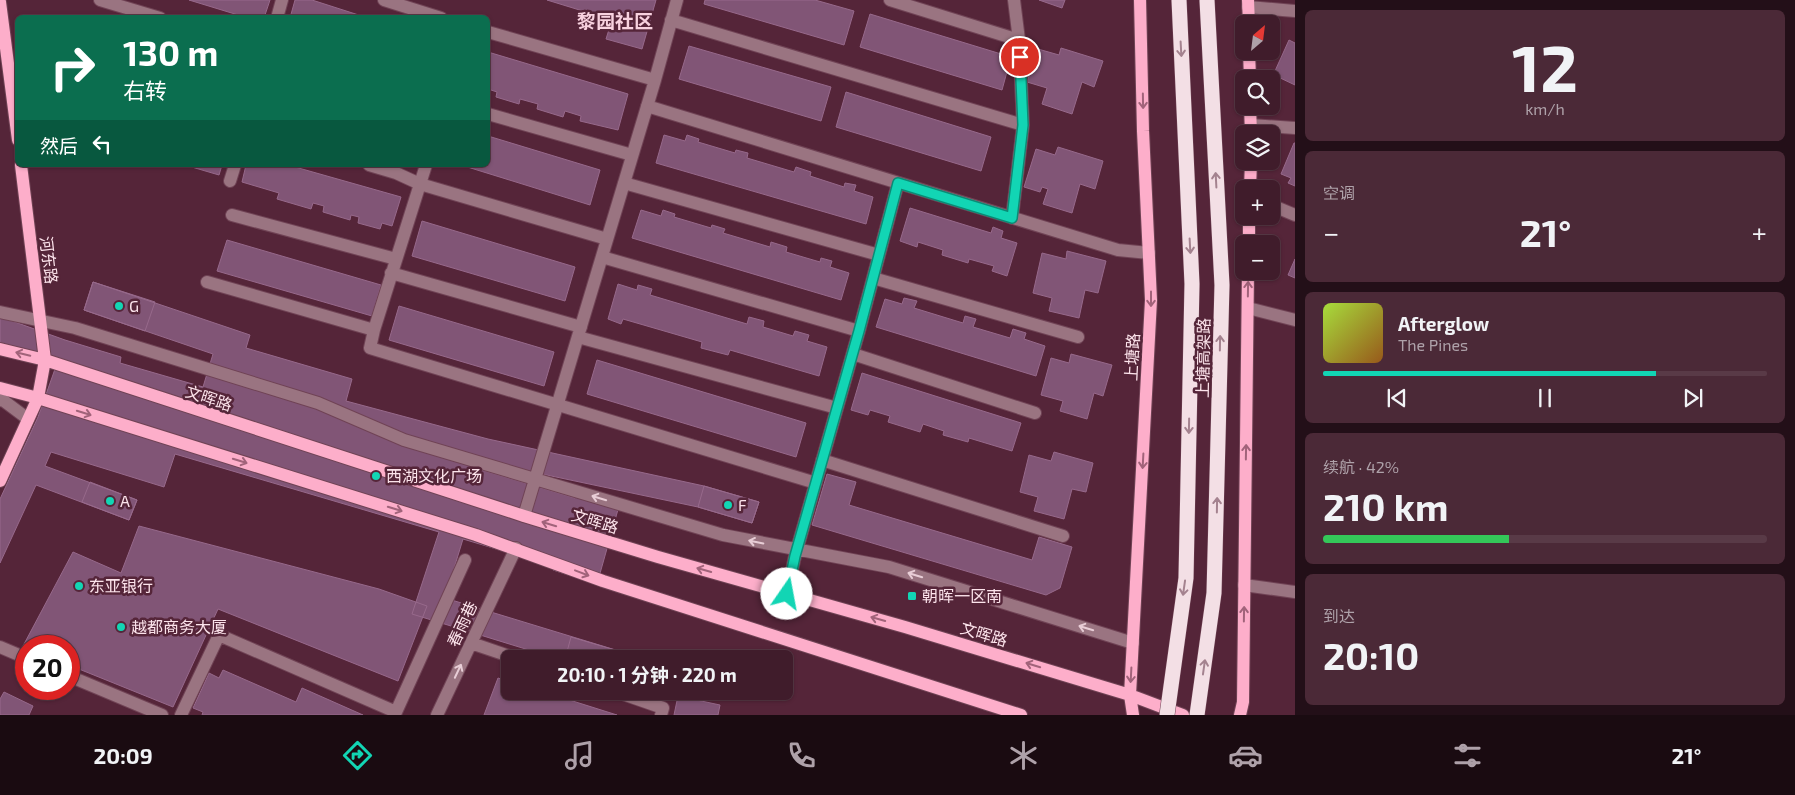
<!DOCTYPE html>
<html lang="zh">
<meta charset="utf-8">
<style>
body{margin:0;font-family:"Exo 2","Noto Sans SC",sans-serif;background:#4b2937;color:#f1f3f6;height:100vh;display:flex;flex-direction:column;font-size:19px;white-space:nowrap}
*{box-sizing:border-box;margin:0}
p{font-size:16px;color:#aea1a9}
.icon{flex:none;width:28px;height:28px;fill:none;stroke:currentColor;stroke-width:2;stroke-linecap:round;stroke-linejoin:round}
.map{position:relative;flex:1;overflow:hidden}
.side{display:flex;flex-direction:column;gap:10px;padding:10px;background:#230f18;width:500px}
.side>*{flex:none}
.hud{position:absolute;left:15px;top:15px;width:475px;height:152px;border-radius:8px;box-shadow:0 1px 4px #0004,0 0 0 1px #593a47;background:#0b6e4f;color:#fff;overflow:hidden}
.needle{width:32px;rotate:28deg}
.buttons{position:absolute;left:1235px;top:15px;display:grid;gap:10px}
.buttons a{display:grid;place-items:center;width:45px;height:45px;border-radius:8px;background:#401c2b;box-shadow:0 1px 4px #0004,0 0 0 1px #593a47;font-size:25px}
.speed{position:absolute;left:15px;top:635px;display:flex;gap:10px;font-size:25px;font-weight:700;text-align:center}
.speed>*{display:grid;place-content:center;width:65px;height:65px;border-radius:50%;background:#401c2b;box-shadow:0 1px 4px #0004,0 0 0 1px #593a47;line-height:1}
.speed .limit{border:8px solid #d22;background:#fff;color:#111}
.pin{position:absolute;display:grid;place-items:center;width:42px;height:42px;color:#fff;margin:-21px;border:2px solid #fff;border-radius:50%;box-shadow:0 1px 5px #0007}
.me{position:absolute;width:55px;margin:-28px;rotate:12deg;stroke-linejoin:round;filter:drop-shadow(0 0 4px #0008)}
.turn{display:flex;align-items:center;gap:18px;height:105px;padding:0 25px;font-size:22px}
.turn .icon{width:65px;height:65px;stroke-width:2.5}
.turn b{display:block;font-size:35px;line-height:42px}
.then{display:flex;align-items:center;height:48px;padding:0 25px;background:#0003;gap:10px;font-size:19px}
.big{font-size:38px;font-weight:700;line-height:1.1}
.side .tile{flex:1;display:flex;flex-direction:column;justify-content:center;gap:8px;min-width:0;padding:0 18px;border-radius:8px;background:#4b2937}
.side .dial{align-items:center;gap:0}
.dial b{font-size:65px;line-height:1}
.song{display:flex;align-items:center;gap:15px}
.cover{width:60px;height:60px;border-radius:8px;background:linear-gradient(135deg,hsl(80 70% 55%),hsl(30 70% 35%))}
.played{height:5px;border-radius:2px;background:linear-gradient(90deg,#12d5b4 75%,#593a47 75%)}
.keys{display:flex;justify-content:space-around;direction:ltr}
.heat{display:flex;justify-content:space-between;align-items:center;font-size:28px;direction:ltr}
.charge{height:8px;border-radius:4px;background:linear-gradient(90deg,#34c759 42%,#593a47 0)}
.trip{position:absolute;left:501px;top:650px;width:292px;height:50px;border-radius:8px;background:#401c2b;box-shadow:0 1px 4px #0004,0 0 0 1px #593a47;font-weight:700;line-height:50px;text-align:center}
.menu{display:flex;height:80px;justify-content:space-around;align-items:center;background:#1a0b11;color:#aea1a9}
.menu .icon{width:35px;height:35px}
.menu .current{color:#12d5b4}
.menu b{font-size:22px;color:#f1f3f6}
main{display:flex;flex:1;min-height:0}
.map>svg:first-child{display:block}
.building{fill:#815576;stroke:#97698b}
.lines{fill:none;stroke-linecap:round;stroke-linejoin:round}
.minor-casing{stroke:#704355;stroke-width:14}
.major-casing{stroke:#704355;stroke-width:14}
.minor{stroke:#9a7481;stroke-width:12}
.major{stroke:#fdaeca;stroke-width:12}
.highway-bridge-casing{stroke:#704355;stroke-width:16;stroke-linecap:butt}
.highway-bridge{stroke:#f3dfe5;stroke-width:15}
.oneway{stroke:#a4828f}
.oneway2{stroke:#a1637a}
.oneway3{stroke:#e8cdd6}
.route-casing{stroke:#0c8a75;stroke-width:12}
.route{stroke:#12d5b4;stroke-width:9}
.poi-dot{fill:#12d5b4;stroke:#552539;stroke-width:2}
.labels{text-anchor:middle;stroke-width:5;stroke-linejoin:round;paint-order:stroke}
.street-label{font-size:16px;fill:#fce3eb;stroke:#552539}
.poi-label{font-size:16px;fill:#fce3eb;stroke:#552539;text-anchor:start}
.quarter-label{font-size:19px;font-weight:bold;fill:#f8d2df;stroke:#552539}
</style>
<main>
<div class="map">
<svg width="1295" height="715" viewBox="0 0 1295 715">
<rect width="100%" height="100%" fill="#552539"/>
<path class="building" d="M189 0H270L264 18H248Z
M295 0H312L368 18H290Z
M547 0H656L642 49 606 39 612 20Z
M705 0H815L854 11 844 45 704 4Z
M1039 0H1065L1062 8Z
M870 14 1011 57 1002 90 860 47Z
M1289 40 1295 43V85L1276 76 1278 72 1275 71Z
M689 46 831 87 821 121 679 79Z
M1061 48 1103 61 1094 87 1082 82 1072 114 1042 104 1047 88 1027 82 1038 49 1059 55Z
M488 52 628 94 618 130 580 121 581 116 565 111 563 117 537 109 538 104 520 99 519 104 496 97 497 92 488 89Z
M846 92 991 137 981 171 836 127Z
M664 135 685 141 687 135 699 139 698 142 735 153 736 150 748 153 747 158 794 172 796 167 811 172 810 176 844 187 845 183 856 185 854 191 873 197 866 224 656 163Z
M488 136 600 170 590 205 461 165H488Z
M1294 143H1295V186L1288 183 1291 178 1281 174Z
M1058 147 1103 161 1095 189 1080 184 1072 213 1043 204 1048 189 1042 187 1040 192 1024 187 1036 149 1055 155Z
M185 165H222L219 175Z
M246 165H288L401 197 392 226 382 223 380 229 358 223 359 217 351 215 350 220 323 212 324 206 313 203 311 209 277 199 279 193 242 182Z
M910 208 991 233 993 227 1003 231 1001 238 1017 243 1007 276 992 271 994 266 969 259 968 263 942 255 943 250 918 242 917 247 900 241Z
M641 210 661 216 663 210 675 214 674 217 711 228 712 225 725 229 723 233 770 247 771 242 787 247 786 252 820 262 821 258 832 261 830 267 849 273 841 300 632 238Z
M422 221 575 267 565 301 412 256Z
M227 240 381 285 372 316 217 271Z
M1067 251 1106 261 1098 293 1085 290 1079 318 1049 311 1052 298 1033 293 1042 253 1066 259Z
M1295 259V278L1288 275Z
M93 282 250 335 246 348 352 379 346 401 488 439 704 486 759 502 752 523 698 507 485 462 482 470 575 498 577 493 619 506 597 584 553 570V566L463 539 445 598 632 655 631 659H558L412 614 439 532 175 454 164 487 51 452 45 466 137 500 129 520 36 485 0 563V499L38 417 55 369 0 348V313L1 317 65 340 121 357 120 363 203 387 213 354 84 310Z
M93 282 155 302 145 331 84 310Z
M618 284 637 290 638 285 652 289 650 295 747 324 749 317 764 321 763 327 793 336 795 331 809 335 807 341 827 347 819 376 730 350 728 355 701 348 702 342 623 319 621 324 608 319Z
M904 298 917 301 914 308 963 323 965 316 976 319 973 327 1010 338 1013 329 1026 333 1024 339 1045 346 1036 376 876 327 885 299 902 304Z
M399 306 554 352 544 386 389 340Z
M1071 354 1112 365 1103 396 1094 393 1087 419 1060 411 1063 401 1041 395 1051 358 1069 363Z
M597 360 806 423 796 457 587 394Z
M862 373 1021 423 1012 451 969 438 968 442 943 435 944 431 923 424 920 432 888 422 890 416 870 410 868 415 851 410Z
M1054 452 1093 463 1086 492 1072 489 1064 519 1034 511 1038 497 1020 492 1029 455 1051 461Z
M827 474 856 482 849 505 1032 560 1039 537 1072 547 1060 588 1046 595 812 525Z
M90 482 137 500 129 520 82 502Z
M704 486 759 502 752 523 698 507Z
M139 526 379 589 427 606 398 681 218 609 173 707 69 665V646L26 647 23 646 73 552 121 573Z
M571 637 632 655 631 659H565Z
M223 670 296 702 302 688 363 715H202L203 712 193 708 209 673 219 678Z
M498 678 510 682V691H541L617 715H484Z
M4 692 33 706 29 715H0V699Z
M678 696 720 705 718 715H674Z"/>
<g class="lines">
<defs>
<path id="minor" d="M100 0 160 18
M384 0 441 18
M890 0 1019 40
M1248 7 1295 11
M277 18 282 0
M671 20 1023 125
M488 32 655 80
M647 106 1118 250 1149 253
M488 114 632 155
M1251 125 1295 128
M369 165 396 173 420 184 607 239
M230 181 235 165
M624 183 879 255
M1271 205 1295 215
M232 215 396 259
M1012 218 1023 125 1019 40 1014 0
M602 257 859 331
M391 273 581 327
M873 278 1078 337
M207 282 374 330 370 348 816 483
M1248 308 1295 320
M0 312 75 328 318 403 404 440 723 535 889 567 1133 643
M374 330 426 165
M578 337 837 408
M853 354 1035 413
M0 400 4 401 28 419
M822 460 1063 536
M524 516 655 80 677 0
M1244 585 1295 592
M787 594 795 556 859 331 898 183
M471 643 518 659
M0 647 26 658
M69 676 162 715
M614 691 663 708 661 715
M181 715 219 635 396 712 465 560
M437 715 516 548"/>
<path id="major" d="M1248 0 1249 24
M0 2 18 140
M1249 51 1250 79
M1250 106 1251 134
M1250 189 1251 161
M1249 244V216
M0 349 45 360 524 516 658 557 905 627 1130 695 1183 715
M0 388 38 398 476 535 603 581 1021 715
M0 481 38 398 45 360 21 165
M1133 715 1130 695 1151 300 1143 131 1140 0
M1240 715 1243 702 1248 271"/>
</defs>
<use href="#minor" class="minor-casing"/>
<use href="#major" class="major-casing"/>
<use href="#minor" class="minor"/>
<use href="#major" class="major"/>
<defs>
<path id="highway-bridge" d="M1167 715 1186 578 1192 284 1179 0
M1197 715 1214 593 1222 285 1207 0"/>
</defs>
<use href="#highway-bridge" class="highway-bridge-casing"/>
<use href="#highway-bridge" class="highway-bridge"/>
</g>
<defs><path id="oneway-shaft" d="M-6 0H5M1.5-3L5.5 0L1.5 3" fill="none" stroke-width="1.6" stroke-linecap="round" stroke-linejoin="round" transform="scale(1.25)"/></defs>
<g class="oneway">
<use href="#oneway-shaft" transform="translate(1181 49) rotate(87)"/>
<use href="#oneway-shaft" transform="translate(1216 180) rotate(-93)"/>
<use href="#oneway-shaft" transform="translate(1190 246) rotate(87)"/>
<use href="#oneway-shaft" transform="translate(1220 343) rotate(-89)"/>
<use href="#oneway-shaft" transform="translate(1189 426) rotate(91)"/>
<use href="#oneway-shaft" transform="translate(1217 505) rotate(-89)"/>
<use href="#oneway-shaft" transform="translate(1184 588) rotate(98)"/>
<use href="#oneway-shaft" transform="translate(1204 667) rotate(-82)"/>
</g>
<g class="oneway2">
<use href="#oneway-shaft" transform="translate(1143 101) rotate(89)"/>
<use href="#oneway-shaft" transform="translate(1248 289) rotate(-89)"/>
<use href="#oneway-shaft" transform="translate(1151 299) rotate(90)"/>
<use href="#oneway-shaft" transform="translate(23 354) rotate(-166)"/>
<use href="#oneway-shaft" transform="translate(84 413) rotate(17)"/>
<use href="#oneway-shaft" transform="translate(1246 452) rotate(-89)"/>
<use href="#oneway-shaft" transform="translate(240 461) rotate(17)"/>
<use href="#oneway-shaft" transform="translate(1143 461) rotate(93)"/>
<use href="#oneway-shaft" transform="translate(395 509) rotate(17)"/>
<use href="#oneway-shaft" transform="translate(549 524) rotate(-163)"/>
<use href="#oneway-shaft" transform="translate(704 570) rotate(-164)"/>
<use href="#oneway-shaft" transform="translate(582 573) rotate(21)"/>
<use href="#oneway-shaft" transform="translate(1244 614) rotate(-89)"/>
<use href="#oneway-shaft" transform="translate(878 619) rotate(-164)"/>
<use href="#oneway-shaft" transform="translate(1033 665) rotate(-163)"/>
<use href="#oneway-shaft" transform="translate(1131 675) rotate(93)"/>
</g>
<g class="oneway3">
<use href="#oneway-shaft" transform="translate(599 498) rotate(-163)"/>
<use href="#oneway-shaft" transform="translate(756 542) rotate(-168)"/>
<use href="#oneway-shaft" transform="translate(915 575) rotate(-163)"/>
<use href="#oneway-shaft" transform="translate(1086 628) rotate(-163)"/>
<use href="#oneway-shaft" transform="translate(458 671) rotate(-65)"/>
</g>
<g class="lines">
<defs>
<path id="route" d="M787 594 795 556 859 331 898 183 1012 218 1023 125 1020 57"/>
</defs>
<use href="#route" class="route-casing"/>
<use href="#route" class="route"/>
</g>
<g class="poi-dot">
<circle cx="119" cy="306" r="5"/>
<circle cx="376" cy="476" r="5"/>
<circle cx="110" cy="501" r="5"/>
<circle cx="728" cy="505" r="5"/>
<circle cx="79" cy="586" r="5"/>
<rect x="907" y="591" width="10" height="10" rx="2.5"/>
<circle cx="121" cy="627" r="5"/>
</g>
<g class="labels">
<g class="street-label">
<text transform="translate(49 260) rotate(83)" y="6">河东路</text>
<text transform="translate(1132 357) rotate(-87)" y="6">上塘路</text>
<text transform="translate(1203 358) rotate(-89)" y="6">上塘高架路</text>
<text transform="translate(209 398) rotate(18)" y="6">文晖路</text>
<text transform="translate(595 521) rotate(17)" y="6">文晖路</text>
<text transform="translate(462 624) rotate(-65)" y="6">春雨巷</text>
<text transform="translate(984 634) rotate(17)" y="6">文晖路</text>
</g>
<g class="poi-label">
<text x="129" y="312">G</text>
<text x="386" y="482">西湖文化广场</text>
<text x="120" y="507">A</text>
<text x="738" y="511">F</text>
<text x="89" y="592">东亚银行</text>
<text x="922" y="602">朝晖一区南</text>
<text x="131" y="633">越都商务大厦</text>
</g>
<g class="quarter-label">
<text x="615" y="28">黎园社区</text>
</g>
</g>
</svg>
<div class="buttons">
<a><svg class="needle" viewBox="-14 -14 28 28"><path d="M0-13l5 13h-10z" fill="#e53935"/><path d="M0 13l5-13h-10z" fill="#aea1a9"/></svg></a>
<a><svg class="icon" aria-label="search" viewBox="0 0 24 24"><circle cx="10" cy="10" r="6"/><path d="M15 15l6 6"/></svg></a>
<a><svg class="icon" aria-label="layers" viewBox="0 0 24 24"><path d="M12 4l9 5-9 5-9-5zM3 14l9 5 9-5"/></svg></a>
<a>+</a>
<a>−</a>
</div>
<div class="speed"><div class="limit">20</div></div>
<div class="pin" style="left:1020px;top:57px;background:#d93025"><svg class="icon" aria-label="arrive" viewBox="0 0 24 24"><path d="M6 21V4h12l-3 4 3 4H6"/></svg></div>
<svg class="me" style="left:787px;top:594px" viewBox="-20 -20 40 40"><circle r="19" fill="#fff"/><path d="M0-13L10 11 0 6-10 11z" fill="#12d5b4"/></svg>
<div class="trip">20:10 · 1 分钟 · 220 m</div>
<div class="hud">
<div class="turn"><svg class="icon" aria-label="right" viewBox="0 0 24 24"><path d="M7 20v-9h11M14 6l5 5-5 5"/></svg><div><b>130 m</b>右转</div></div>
<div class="then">然后<svg class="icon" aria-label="left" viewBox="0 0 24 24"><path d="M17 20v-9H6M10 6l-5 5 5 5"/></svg></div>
</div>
</div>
<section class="side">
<div class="tile dial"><b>12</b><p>km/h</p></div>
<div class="tile"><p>空调</p>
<div class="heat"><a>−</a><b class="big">21°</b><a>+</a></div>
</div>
<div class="tile">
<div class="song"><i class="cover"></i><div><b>Afterglow</b><p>The Pines</p></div></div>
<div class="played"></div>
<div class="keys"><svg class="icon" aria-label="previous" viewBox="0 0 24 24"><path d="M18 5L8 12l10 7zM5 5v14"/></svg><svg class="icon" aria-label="pause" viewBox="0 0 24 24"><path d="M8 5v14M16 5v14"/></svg><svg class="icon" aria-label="next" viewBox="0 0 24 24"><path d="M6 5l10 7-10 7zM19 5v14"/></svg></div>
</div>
<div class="tile"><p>续航 · 42%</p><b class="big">210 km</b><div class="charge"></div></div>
<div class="tile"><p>到达</p><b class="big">20:10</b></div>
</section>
</main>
<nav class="menu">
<b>20:09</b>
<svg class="icon current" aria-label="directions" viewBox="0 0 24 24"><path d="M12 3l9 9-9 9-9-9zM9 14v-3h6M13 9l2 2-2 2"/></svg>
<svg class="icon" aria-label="music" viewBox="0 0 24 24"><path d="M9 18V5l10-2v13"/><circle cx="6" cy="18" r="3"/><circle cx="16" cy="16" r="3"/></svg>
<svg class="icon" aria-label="phone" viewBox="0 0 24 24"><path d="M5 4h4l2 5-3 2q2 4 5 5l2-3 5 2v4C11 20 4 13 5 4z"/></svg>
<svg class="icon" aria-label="climate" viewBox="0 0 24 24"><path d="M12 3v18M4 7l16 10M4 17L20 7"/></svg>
<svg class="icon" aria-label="car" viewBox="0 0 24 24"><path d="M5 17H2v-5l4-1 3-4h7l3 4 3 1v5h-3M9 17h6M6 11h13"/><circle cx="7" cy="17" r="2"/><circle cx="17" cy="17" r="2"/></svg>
<svg class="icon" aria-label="filters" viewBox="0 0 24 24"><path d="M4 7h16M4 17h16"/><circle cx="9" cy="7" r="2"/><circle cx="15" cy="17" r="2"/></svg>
<b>21°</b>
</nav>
